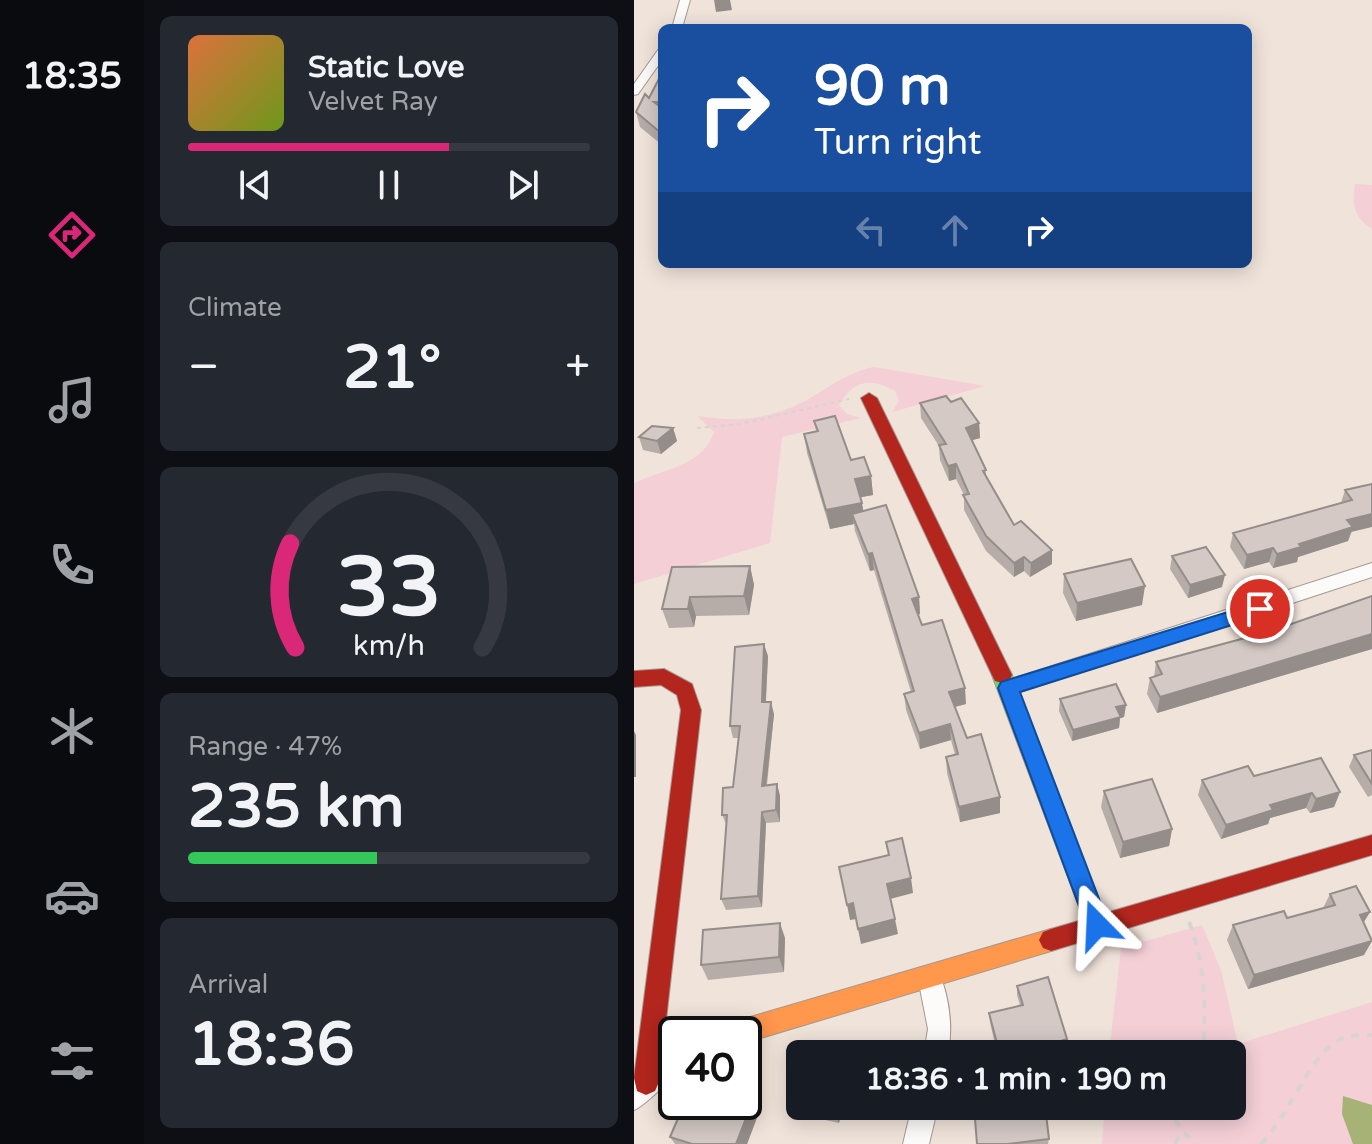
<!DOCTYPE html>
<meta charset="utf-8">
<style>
body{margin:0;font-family:"Varela Round",sans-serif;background:#242831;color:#f1f3f6;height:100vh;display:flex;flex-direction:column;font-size:30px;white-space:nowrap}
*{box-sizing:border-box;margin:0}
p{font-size:26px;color:#9ea1a6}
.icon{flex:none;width:44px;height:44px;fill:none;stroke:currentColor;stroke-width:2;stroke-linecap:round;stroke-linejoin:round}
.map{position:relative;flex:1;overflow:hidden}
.drawer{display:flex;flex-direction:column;gap:16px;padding:16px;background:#0d0f14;width:490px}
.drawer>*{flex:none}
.guide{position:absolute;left:24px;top:24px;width:594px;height:244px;border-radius:12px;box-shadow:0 4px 20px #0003;background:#1a4fa0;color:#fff;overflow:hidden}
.speed{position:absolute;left:24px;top:1016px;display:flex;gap:16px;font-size:40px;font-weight:700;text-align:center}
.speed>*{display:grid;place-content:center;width:104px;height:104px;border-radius:50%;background:#171b24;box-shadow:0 4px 20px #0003;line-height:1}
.speed .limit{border:4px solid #111;border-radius:12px;background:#fff;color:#111}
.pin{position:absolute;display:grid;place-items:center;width:68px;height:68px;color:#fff;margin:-34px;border:4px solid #fff;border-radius:50%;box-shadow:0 2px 8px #0007}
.me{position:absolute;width:88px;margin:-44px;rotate:339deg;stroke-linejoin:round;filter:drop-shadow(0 0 6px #0008)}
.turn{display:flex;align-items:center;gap:28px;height:168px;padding:0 24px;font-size:36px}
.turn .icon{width:104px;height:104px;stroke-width:2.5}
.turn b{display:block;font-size:56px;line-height:68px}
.lanes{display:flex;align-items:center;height:76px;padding:0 24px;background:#0003;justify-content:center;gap:40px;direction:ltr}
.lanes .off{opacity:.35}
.big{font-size:60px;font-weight:800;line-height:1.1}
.drawer .card{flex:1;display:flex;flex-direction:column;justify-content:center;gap:12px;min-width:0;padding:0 28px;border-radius:12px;background:#242831}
.drawer .dial{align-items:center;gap:0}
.dial svg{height:208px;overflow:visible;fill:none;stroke:#363941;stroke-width:7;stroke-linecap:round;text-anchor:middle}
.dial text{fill:#f1f3f6;stroke:none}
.song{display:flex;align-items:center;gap:24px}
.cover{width:96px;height:96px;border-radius:12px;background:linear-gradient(135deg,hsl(20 70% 55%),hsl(80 70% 35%))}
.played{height:8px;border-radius:4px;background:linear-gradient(90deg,#db2777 65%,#363941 65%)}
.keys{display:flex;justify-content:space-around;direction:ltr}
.heat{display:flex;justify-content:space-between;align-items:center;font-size:44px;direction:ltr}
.charge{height:12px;border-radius:6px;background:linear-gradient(90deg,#34c759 47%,#363941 0)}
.trip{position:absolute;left:152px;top:1040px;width:460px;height:80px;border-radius:12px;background:#171b24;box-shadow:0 4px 20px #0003;font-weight:800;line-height:80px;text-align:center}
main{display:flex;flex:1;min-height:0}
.tabs{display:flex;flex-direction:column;width:144px;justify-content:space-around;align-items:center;background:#090b0e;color:#9ea1a6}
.tabs .icon{width:56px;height:56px}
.tabs .current{color:#db2777}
.tabs b{font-size:36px;color:#f1f3f6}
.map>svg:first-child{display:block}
.green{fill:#f4cfd6}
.water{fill:#a6b276}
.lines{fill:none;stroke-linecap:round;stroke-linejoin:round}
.street-casing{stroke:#a49a93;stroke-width:2}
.fast-casing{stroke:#a49a93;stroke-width:2}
.slow-casing{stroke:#a49a93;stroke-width:2}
.jam-casing{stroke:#a49a93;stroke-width:2}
.path-far1{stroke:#d7d4d1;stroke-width:2;stroke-dasharray:4 4;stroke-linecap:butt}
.path{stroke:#d7d4d1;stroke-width:4;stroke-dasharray:8 8;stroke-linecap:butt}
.street{fill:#fdfbf9;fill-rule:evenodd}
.fast{fill:#63d668;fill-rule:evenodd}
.slow{fill:#ff974d;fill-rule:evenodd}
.jam{fill:#b3261e;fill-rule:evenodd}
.wall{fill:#b6ada9}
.shaded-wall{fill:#948d89}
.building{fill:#d4c9c4;stroke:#948d89;stroke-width:2}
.route{fill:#1a73e8;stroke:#114b97;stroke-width:2}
</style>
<main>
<nav class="tabs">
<b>18:35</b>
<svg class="icon current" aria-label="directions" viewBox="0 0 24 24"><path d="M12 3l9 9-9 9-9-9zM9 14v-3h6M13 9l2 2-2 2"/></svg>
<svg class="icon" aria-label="music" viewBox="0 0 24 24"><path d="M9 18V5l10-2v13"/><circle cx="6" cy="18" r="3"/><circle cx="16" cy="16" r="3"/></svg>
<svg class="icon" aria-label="phone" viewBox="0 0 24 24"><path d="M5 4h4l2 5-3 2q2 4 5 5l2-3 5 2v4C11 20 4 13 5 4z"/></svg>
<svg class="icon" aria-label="climate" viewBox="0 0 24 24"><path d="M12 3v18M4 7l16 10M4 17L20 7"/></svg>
<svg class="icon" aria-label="car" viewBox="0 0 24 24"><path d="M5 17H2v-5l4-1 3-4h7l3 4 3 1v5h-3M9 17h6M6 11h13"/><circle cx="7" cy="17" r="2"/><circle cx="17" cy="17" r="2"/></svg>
<svg class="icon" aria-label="filters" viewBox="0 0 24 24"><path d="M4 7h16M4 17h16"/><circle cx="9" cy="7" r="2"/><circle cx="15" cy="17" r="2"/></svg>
</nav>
<section class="drawer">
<div class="card">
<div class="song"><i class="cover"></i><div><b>Static Love</b><p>Velvet Ray</p></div></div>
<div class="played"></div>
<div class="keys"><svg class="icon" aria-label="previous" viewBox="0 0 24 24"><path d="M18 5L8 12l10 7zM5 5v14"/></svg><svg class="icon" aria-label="pause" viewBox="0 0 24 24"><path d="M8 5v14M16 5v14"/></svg><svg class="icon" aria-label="next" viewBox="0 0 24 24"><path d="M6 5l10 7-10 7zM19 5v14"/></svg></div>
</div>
<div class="card"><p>Climate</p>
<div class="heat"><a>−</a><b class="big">21°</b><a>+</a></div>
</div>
<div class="card dial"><svg viewBox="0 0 100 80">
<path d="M14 69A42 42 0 1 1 86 69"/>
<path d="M14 69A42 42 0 0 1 12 29" stroke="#db2777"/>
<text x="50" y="56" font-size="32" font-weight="700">33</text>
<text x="50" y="72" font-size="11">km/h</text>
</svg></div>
<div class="card"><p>Range · 47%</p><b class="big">235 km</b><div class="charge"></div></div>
<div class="card"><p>Arrival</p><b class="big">18:36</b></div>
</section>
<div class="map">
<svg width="738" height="1144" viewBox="0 0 738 1144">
<rect width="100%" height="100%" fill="#f0e3da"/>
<path class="green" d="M721 184 738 185V229C719 216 718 205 721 184Z
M240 367 351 386 258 412 265 401 261 391C237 377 219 380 205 405L213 414 227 418 148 437 136 543 0 584V483C30 469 69 466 80 432L63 416C98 421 122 421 156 408 185 397 207 373 240 367Z
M568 925 587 970 604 1044 738 1002V1144H468L471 1106H598V1054H475L487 948Z"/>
<path class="water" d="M709 1096 738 1105V1144H719L708 1114Z"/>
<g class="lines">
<defs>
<path id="street" d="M46 0H56L48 28H38Z
M28 49V60L4 94 0 95V84L24 50Z
M738 563V577L374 696 367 694 364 688 367 682 374 680Z
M296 966 304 970C315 996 319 1026 314 1054H290L294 1029 284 978 288 970Z
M42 1049V1076C29 1085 12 1105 0 1110V1077Z
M278 1106H304L295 1144H269Z"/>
<path id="fast" d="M368 667 375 669 378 675 474 925 471 933 463 936 455 933 452 925 358 675 361 669Z"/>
<path id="slow" d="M417 929 425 932 429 940 425 948 417 951 110 1043V1034H87L90 1025 99 1022Z"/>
<path id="jam" d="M235 393 243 398 378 675 375 681 368 683 361 681 358 675 227 398Z
M30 669 58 684 67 710 25 1082 21 1091 12 1095 3 1091 0 1078 47 710 43 695 27 685 0 687V671Z
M738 835V855L417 951 409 948 405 940 409 932 417 929Z"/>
</defs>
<use href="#street" class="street-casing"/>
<use href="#fast" class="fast-casing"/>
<use href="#slow" class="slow-casing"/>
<use href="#jam" class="jam-casing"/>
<path class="path-far1" d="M63 428 106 424 215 399"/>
<path class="path" d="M555 922C572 967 572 1007 569 1054
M533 1106 548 1131 562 1144
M541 1144 548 1131
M627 1144C652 1119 676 1058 701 1042 712 1035 726 1035 738 1035"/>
<use href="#street" class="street"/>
<use href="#fast" class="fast"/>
<use href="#slow" class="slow"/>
<use href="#jam" class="jam"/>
</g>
<path class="wall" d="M28 73V145L6 127 2 112 15 98Z
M317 402 345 423 346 438 338 440 352 470V476L380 525 418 550V564L396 577 390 571 380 577 352 551 330 510V495L322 479 315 481 306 460 305 446 287 418 286 403Z
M180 421 217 460 237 476 239 495 226 497 229 511 285 597 286 614 284 615 288 625 332 704 321 707 333 738 366 797V813L326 822 313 773 312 757 321 755 317 740 286 749 272 710 270 694 277 692 240 570 236 571 221 531 220 524 196 529 173 453 170 434 182 431Z
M39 428 43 441 27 454 9 450 5 437Z
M738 484 714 541 664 557 663 562 639 568 635 562 610 569 596 547 599 533 707 503 711 490Z
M538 556 588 587 554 598 536 569Z
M116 566 120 585 115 615 62 616 60 627 35 628 28 609Z
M430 574 508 605 442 621 429 593Z
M738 596V649L523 713 513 694 516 678 520 677 522 662 637 631Z
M134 656 132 702 140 714 133 785 143 784 146 796V822L132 823 128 907 92 910 87 899 93 826 88 815 99 787 105 738H99L96 726Z
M426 699 492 705 490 717 486 718 485 728 438 741 425 711Z
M738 750V795L734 797 715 767 720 755Z
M620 776 706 792 700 807 676 813 672 808 636 818 634 824 587 839 564 795 568 780Z
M470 791 538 829 535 846 486 858 467 807Z
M696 894 730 922V955L614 989 593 940 599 925 653 918 689 908Z
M151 938 150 972 74 980 67 965Z
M383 986 433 1039 432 1048 412 1054H363L356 1022 355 1013 386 1005 383 995Z
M166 1092V1106H209L205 1123 168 1115 163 1103Z
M127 1107 113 1144H41L36 1137Z
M415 1139 414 1144H343Z"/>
<path class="shaded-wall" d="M80 0H96L98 10 82 12Z
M345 423 346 438 332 442V428Z
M39 428 43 441 27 454 23 441Z
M322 464V479L315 481 314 466Z
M237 476 239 495 223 498 221 479Z
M228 503 231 521 218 514 220 524 196 529 192 510Z
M738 514V527L717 532 714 541 664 557 663 562 639 568 643 554 713 520Z
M639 548 635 562 610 569 613 555Z
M418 550V564L396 577 397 563Z
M238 553 240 570 236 571 234 554Z
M390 557V571L380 577V563Z
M116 566 120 585 115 615 110 596Z
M591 575 588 587 554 598 556 585Z
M511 586 508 605 442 621 443 603Z
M56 597 62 616 60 627 54 609Z
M285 597 286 614 280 615 278 599Z
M738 634V649L523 713 526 697Z
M130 644 134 656 131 714 128 702Z
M331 688 332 704 316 708 315 692Z
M137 702 140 714 131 797 128 786Z
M492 705 490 717 486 718 485 728 438 741 439 730 482 707Z
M316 724 317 740 286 749 285 733Z
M0 731 2 735V777H0Z
M143 784 146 796V822L142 810Z
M706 792 700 807 676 813 682 799Z
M678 793 672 808 636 818 634 824 587 839 592 825 636 805Z
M366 797V813L326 822 325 807Z
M128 812 132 823 128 907 124 896Z
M538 829 535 846 486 858 489 842Z
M277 878 279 893 256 899 253 884Z
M219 903 222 919 216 920 213 905Z
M736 912 727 927 726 915Z
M261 919 264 934 227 944 224 929Z
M146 923 151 938 150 972 145 957Z
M738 941 730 955 614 989 620 975Z
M433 1039 432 1048 412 1054H403L404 1048Z
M121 1095 127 1107 113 1144H102Z
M202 1106H209L205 1123 200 1111Z"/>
<path class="building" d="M28 73V102H20L28 108 27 133 2 112 11 94 15 98Z
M312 396 317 402 327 398 345 423 332 428 352 470 349 471 380 525 387 521 418 550 397 563 390 557 380 563 352 536 329 495 335 494 322 464 314 466 305 445 312 444 286 403Z
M201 416 217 460 230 457 237 476 221 479 228 503 192 510 170 434 184 431 180 421Z
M18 426 39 428 23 441 5 437Z
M738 484V514L713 520 719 527 665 544 667 547 643 554 639 548 613 555 599 533 718 500 711 490Z
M252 505 285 597 278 599 288 625 308 620 331 688 315 692 333 738 347 734 366 797 325 807 312 757 324 754 316 724 285 733 270 694 280 691 238 553 234 554 218 514Z
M572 547 591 575 556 585 538 556Z
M497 559 511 586 443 603 430 574Z
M116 566 110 596 56 597 54 609H28L38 567Z
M738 596V634L526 697 516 678 528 674 522 662 637 631Z
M130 644 128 702H137L128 786 143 784 142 810 128 812 124 896 87 899 93 815H88L89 788 99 787 106 726H96L101 647Z
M482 684 492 705 482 707 487 717 439 730 426 699Z
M738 750V784L720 755Z
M687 758 706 792 682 799 678 793 636 805 639 810 592 825 568 780 614 766 620 776Z
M518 779 538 829 489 842 470 791Z
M268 838 277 878 253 884 261 919 224 929 219 903 213 905 205 867 255 855 252 842Z
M722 886 736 912 726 915 738 941 620 975 599 925 650 911 653 918 701 905 696 894Z
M146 923 145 957 67 965 69 930Z
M414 977 433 1039 404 1048V1054H370L369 1049 365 1051 355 1013 389 1005 383 986Z
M181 1044 229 1054H178Z
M110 1092 121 1095 102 1144H58L36 1137 51 1102H110Z
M178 1106H202L200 1111Z
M340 1106H411L415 1139 374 1144H343Z"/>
<path class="route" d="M626 602 636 609 633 614 386 692 475 925 471 933 463 936 455 933 364 688 367 682Z"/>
</svg>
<div class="speed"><div class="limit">40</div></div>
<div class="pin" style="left:626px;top:609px;background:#d93025"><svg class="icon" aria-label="arrive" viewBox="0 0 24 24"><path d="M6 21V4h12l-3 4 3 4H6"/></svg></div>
<svg class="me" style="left:463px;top:925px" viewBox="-20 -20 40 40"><path d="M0-17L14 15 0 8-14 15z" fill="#1a73e8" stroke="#fff" stroke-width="4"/></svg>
<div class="trip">18:36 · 1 min · 190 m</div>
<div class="guide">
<div class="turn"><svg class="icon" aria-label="right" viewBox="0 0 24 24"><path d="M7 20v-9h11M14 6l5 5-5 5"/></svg><div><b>90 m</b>Turn right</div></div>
<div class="lanes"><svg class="icon off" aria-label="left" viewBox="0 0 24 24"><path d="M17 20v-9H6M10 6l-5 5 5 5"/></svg><svg class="icon off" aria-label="ahead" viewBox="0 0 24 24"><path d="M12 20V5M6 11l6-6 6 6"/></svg><svg class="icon" aria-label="right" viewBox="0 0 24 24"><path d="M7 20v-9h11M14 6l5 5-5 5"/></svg></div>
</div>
</div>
</main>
